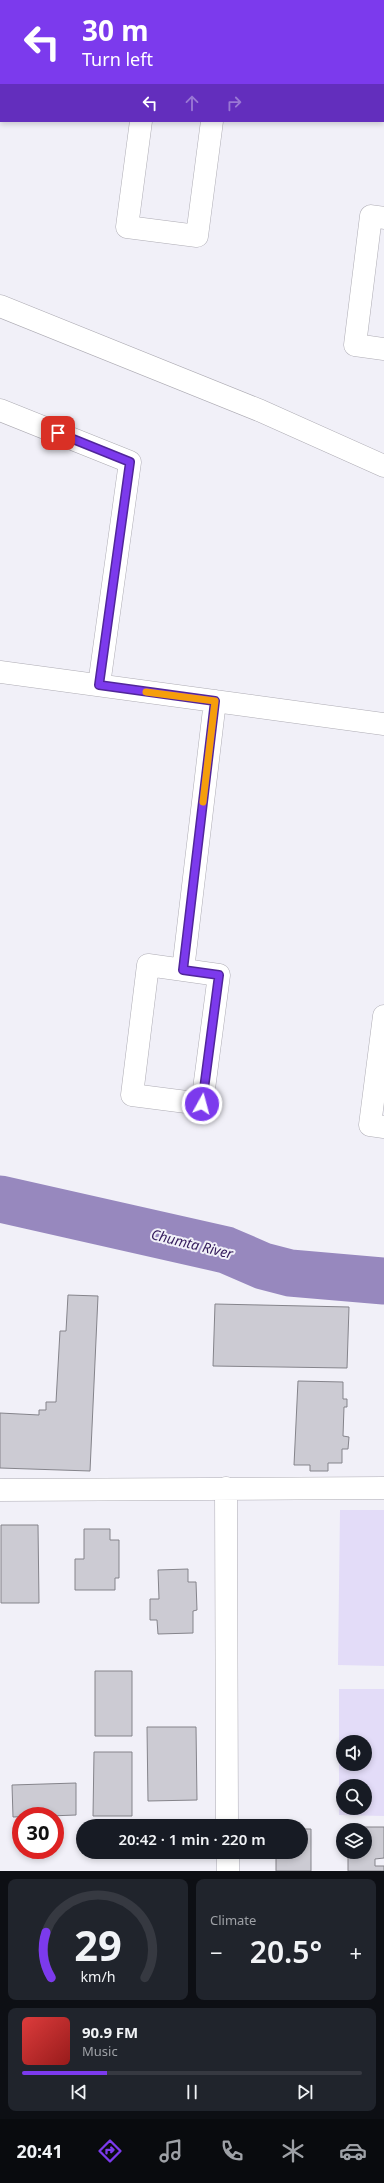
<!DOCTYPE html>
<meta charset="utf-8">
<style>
body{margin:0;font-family:"Noto Sans",sans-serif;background:#20242c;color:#f1f3f6;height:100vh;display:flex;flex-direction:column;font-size:15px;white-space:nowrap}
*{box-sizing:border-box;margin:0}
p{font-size:13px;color:#9ea1a6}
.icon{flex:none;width:22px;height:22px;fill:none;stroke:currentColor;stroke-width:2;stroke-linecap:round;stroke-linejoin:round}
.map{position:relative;height:1871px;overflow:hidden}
.sheet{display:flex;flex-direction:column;gap:8px;padding:8px;background:#0d0f14;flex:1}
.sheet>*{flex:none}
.guide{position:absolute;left:0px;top:0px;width:384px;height:122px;box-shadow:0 2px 6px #0003;background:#7c3aed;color:#fff;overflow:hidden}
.fabs{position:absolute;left:336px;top:1735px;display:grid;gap:8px}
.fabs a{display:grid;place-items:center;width:36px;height:36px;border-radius:50%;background:#171b24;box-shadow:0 2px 6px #0003;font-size:20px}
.speed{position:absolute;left:12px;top:1807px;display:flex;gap:8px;font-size:20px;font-weight:700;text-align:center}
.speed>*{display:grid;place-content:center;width:52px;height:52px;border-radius:50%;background:#171b24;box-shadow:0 2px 6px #0003;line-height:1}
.speed .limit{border:6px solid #d22;background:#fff;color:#111}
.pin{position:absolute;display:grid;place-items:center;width:34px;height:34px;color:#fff;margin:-17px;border-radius:8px;box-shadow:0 2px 6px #0006}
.me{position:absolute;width:44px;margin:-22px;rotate:7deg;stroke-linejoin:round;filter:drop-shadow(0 0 3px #0008)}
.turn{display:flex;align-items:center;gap:14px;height:84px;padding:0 16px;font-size:18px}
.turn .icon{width:52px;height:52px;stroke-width:2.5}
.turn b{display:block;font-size:28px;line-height:34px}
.lanes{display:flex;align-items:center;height:38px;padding:0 16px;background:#0003;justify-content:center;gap:20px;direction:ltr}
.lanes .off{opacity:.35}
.big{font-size:30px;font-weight:600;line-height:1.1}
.sheet .tile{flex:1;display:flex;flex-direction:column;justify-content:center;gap:6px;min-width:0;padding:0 14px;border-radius:8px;background:#20242c}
.sheet .dial{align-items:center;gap:0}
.dial svg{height:104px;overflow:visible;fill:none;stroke:#363941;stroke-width:7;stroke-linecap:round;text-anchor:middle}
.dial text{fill:#f1f3f6;stroke:none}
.song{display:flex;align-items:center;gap:12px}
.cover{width:48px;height:48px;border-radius:6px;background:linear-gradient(135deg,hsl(0 70% 55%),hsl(0 70% 35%))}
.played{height:4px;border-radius:2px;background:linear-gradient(90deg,#7c3aed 25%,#363941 25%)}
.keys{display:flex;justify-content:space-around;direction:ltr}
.heat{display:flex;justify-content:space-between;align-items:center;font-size:22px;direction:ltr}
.sheet .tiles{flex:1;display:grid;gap:8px;grid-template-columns:1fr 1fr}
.tile:last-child{grid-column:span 2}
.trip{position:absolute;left:76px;top:1819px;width:232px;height:40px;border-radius:20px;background:#171b24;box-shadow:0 2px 6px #0003;font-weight:600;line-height:40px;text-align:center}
.dock{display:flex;height:64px;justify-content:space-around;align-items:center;background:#090b0e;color:#9ea1a6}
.dock .icon{width:28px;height:28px}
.dock .current{color:#7c3aed}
.dock b{font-size:18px;color:#f1f3f6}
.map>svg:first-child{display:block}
.green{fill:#e3dcf8;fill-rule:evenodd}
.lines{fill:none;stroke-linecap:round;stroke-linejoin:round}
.river{stroke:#9788be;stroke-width:47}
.building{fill:#cccbd3;stroke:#85848b}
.street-casing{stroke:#aeacb4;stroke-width:23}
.street{stroke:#fff;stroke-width:22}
.route-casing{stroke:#51269a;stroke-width:10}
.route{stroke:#7c3aed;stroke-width:7}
.slow{stroke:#f59e0b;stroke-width:7}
.labels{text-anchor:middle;stroke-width:4;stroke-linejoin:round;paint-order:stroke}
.water-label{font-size:14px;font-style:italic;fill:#331a5b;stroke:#f1f0f8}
</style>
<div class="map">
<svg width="384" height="1871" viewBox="0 0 384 1871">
<rect width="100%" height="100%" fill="#f1f0f8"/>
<path class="green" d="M340 1510H384V1666L338 1665Z
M339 1689H384V1816L339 1815ZM343 1742H365V1764H343ZM343 1786H365V1808H343Z"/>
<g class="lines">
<path class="river" d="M0 1199 226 1250 263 1266 290 1273 384 1281"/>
</g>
<path class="building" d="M68 1295 98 1296 90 1471 0 1468V1413L39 1415V1410H46V1402H56L60 1331H66Z
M215 1304 349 1307 347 1368 213 1366Z
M298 1381 343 1382V1399H347V1407H344L343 1436 349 1437 348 1449H342V1463H328V1471H310V1465H294Z
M1 1525H38L39 1603H1Z
M84 1529H110V1540H119V1578H115V1590H75V1559H84Z
M188 1569V1582H196L197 1610 193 1611V1633L158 1634 157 1620H150V1599H159L158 1570Z
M95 1671H132V1736H95Z
M147 1727H196L197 1800 148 1801Z
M94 1752H132V1816H93Z
M76 1783V1815L49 1816 48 1810H39V1816L13 1817 12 1785Z
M348 1827H384V1858L375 1859V1866H384V1871H348V1852H365V1830H348Z
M301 1829H311V1871H276V1852H301Z"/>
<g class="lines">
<defs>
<path id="street" d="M193 1 194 0
M141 121 127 227 197 236 212 121
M384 218 371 216 355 345 384 349
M0 306 261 411 384 466
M0 410 130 462 99 685
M0 672 384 724
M148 965 219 975 202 1104 132 1095Z
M183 970 215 701
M384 1016 370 1125 384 1127
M226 1488 227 1826
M0 1490 384 1488
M228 1852V1871"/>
</defs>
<use href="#street" class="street-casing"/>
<use href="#street" class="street"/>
</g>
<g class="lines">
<defs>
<path id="route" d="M58 433 130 462 99 685 215 701 183 970 219 975 202 1104"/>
</defs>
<use href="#route" class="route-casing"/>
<use href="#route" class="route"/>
<path class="slow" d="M146 692 215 701 203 802"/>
</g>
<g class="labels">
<g class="water-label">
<text transform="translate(192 1244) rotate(14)" y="5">Chumta River</text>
</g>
</g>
</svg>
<div class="fabs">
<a><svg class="icon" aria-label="sound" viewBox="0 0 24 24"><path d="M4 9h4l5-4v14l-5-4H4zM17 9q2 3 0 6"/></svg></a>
<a><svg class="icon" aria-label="search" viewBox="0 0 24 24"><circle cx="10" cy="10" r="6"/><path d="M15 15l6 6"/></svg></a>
<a><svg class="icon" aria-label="layers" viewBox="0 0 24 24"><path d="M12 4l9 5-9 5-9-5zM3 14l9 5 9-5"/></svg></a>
</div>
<div class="speed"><div class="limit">30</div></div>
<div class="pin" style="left:58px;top:433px;background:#d93025"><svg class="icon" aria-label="arrive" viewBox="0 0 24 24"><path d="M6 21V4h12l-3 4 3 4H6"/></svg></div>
<svg class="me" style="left:202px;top:1104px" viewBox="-20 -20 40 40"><circle r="17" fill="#7c3aed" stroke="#fff" stroke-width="3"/><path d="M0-11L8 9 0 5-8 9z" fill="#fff"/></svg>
<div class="trip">20:42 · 1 min · 220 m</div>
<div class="guide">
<div class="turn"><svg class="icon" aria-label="left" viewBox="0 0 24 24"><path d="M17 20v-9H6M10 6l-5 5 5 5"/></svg><div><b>30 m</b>Turn left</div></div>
<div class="lanes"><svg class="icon" aria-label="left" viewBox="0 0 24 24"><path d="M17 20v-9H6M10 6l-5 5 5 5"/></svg><svg class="icon off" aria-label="ahead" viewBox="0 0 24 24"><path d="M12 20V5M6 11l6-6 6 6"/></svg><svg class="icon off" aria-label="right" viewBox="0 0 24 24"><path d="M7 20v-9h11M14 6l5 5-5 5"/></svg></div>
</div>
</div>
<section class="sheet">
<div class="tiles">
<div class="tile dial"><svg viewBox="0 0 100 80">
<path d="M14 69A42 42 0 1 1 86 69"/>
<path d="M14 69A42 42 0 0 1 10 34" stroke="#7c3aed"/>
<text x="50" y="56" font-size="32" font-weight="700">29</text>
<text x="50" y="72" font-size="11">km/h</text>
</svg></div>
<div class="tile"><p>Climate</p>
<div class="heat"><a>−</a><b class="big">20.5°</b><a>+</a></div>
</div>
<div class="tile">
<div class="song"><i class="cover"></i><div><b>90.9 FM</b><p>Music</p></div></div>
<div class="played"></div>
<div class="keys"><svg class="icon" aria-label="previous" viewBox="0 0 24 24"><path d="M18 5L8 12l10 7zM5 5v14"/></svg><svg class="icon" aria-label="pause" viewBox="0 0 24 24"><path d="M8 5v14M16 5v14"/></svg><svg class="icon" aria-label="next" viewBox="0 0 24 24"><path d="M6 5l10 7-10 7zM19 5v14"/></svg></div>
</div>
</div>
</section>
<nav class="dock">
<b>20:41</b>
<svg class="icon current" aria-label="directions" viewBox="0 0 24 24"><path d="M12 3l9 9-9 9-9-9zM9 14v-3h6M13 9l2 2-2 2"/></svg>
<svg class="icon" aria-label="music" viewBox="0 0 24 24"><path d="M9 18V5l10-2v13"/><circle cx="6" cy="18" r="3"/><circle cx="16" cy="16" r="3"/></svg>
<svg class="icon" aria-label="phone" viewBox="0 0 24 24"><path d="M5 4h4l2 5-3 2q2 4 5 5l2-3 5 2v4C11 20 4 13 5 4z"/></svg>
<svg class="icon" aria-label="climate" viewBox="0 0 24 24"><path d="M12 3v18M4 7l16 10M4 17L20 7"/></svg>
<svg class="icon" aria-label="car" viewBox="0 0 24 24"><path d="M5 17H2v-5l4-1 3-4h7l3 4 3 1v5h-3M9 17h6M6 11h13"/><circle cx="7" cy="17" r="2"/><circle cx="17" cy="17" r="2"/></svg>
</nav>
